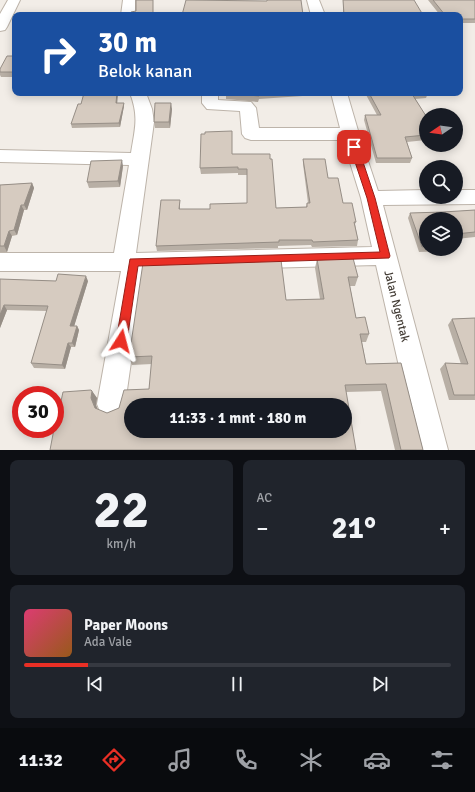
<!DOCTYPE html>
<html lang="id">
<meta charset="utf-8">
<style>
body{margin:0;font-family:Signika,sans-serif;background:#20242c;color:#f1f3f6;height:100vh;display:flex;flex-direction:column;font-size:15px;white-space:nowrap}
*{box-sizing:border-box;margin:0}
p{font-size:13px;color:#9ea1a6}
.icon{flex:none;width:22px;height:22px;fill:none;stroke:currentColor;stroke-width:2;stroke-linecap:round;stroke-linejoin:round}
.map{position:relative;height:450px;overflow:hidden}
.drawer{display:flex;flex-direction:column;gap:10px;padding:10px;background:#0d0f14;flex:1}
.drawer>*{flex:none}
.hud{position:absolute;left:12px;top:12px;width:451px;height:84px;border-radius:8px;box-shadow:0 2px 10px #0003;background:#1a4fa0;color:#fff;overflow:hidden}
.needle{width:26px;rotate:257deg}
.tools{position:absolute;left:419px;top:108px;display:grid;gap:8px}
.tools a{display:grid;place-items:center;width:44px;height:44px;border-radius:50%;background:#171b24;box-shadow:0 2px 10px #0003;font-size:20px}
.speed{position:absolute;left:12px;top:386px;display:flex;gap:8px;font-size:20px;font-weight:700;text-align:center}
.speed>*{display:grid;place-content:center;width:52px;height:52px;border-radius:50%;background:#171b24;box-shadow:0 2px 10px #0003;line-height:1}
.speed .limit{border:6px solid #d22;background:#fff;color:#111}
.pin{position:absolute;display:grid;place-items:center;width:34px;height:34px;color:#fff;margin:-17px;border-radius:8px;box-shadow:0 2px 6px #0006}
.me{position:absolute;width:44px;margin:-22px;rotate:9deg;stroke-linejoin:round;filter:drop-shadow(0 0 3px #0008)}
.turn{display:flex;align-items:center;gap:14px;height:84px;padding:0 20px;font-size:18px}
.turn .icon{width:52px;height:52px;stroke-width:2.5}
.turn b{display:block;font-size:28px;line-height:34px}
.big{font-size:30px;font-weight:700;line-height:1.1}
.drawer .widget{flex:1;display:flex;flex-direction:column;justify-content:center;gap:6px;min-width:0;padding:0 14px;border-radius:8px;background:#20242c}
.drawer .dial{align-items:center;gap:0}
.dial b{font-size:52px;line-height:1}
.song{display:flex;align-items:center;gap:12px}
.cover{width:48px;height:48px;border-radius:6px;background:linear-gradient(135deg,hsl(340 70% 55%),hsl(30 70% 35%))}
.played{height:4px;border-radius:2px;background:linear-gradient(90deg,#ea2f25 15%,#363941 15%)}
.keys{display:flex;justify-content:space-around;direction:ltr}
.heat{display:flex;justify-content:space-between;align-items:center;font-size:22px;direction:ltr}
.drawer .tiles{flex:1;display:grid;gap:10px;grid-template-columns:1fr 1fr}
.widget:last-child{grid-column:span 2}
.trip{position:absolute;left:124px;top:398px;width:228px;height:40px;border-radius:20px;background:#171b24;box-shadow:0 2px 10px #0003;font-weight:700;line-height:40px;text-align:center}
.tabs{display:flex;height:64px;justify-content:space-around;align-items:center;background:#090b0e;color:#9ea1a6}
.tabs .icon{width:28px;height:28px}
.tabs .current{color:#ea2f25}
.tabs b{font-size:18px;color:#f1f3f6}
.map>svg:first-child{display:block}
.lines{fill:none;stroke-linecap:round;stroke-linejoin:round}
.minor-casing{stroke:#bdb4aa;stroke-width:2}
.minor{fill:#fff;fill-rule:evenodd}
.wall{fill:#b8afa5}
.shaded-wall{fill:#968e86}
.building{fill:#d6cbc0;stroke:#968e86;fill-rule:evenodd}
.route{fill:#ea2f25;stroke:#981f18}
.labels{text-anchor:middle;stroke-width:3;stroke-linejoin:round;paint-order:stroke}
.street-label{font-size:12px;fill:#443d36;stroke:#fff}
</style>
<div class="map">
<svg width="475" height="450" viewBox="0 0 475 450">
<rect width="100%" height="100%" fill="#f2ede7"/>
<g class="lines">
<defs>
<path id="minor" d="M8 0H20L7 27 5 30 0 31V14Z
M123 0H135V15H121Z
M307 0H319L325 15H311Z
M130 93H146L152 109 154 122 136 253 372 247 361 198 343 140H251L245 138 242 134 240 111 207 109 202 103V93H218V100L251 102 256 108 259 128H340L331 93H347L359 134 378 191 426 190V197H456V190H475V204L383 205 448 450H418L376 265 144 271 125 404 121 414 111 418 101 414 97 404 121 271H0V253H114L129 165 0 162V150L131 153C135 128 139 117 130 93Z"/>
</defs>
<use href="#minor" class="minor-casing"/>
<use href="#minor" class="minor"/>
</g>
<path class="wall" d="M343 0 423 15H343Z
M428 0H475V23H460V15H440Z
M15 53V77H1L0 75V69L14 56Z
M226 93H318L317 95 259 99 258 102 226 99Z
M365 93H428L426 98 415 99 426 116V140L407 142 412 158 410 163H376L364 120 365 115H377Z
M117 103 124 106 120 127 72 128 71 124Z
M172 109 170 128H155L154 122Z
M232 154 270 159 276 208 306 207 307 203H308L303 164V159L328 178 343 203 356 222 355 224 358 240 357 246 312 247 311 245 278 246V248L157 251 156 246 180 200V209H210L247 203V175H238V173L201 174 200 168Z
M123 166 120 187 89 188 87 182Z
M32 183 34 188 27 210H24L17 235 12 236 7 252H0V185Z
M475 210V237L456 239V219H426V249H447L445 251 419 252 408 218 410 213 443 212Z
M317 259 358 277 355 286H350L356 318 369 334 366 342H362L366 364 401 363 423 450H395L381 391 346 392 50 450 92 391 97 398 96 405 97 409 107 413 119 408 149 389 152 364 132 365 129 357 286 300 320 299 315 268Z
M0 279 56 281H88L74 326H77L79 330 75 347H71L65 369 34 368 31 363 47 311 7 310 0 328Z
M475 318V400H449L440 369 445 363 461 364 448 325 452 319Z"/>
<path class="shaded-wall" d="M117 93H118L117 106 116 103Z
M124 103V106L120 127 119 123Z
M171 103 172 109 170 128 169 122Z
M122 160 123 166 120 187 118 181Z
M32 183 34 188 27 210 24 205Z
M180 200V215L179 209Z
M21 205 24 210 17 235 14 230Z
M9 231 12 236 7 252 4 246Z
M86 276 88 281 73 330 70 326Z
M4 305 7 310 0 328V315Z
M77 326 79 330 75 347 72 343Z
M68 343 71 347 65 369 62 365Z
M92 391 97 398 96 405 100 415 95 408 91 398Z"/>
<path class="building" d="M136 0H153V15H131V12L136 11Z
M186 0 267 1V0H301L303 15H182Z
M343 0H414L423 15H344Z
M433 0H475V19H460V15H445Z
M15 53V72H0V69L7 56H14Z
M84 93H117L116 103H124L119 123 71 124 78 104H81Z
M226 93H265H259V96Z
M369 93H428L412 94 426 116V135L405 137 412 158H377L365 115H381Z
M155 103H171L169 122H154Z
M232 131V154H270V159H272L276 208 307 207V203H310L303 159H325L328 178H338L343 203H352L356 222H354L358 240 313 242 312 240H279V242L156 246 161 200H180L179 209H210V204L247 203V169H238V167L200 168 201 134H205V132Z
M122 160 118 181 87 182 91 161Z
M32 183 24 205H21L14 230 9 231 4 246H0V185Z
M475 210V232L456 234V219H426V246L422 247 410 213 443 212Z
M353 258 358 277H348L356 318 365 317 369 334H360L366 364 401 363 423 450H401L386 384 345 385 356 450H50L54 429H55L63 392 91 390 92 391 91 398 95 408 107 413 119 408 124 390 149 389 152 356 129 357 143 263 281 260 286 300 324 299 317 259ZM131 405H345V431H131Z
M58 274 86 276 70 326H77L72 343H68L62 365 31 363 48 306 4 305 0 315V279L56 281Z
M475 318V395H454L445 363 468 364 452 319Z"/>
<path class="route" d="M354 144 358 147 375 198 390 256 389 258 138 266 127 341 125 344 121 346 118 344 116 341 130 259 380 252 367 198 350 147Z"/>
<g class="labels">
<g class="street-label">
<text transform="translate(397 306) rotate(76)" y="4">Jalan Ngentak</text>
</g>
</g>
</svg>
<div class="tools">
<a><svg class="needle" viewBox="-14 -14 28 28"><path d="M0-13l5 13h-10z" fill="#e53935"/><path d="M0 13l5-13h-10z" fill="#9ea1a6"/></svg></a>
<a><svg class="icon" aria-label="search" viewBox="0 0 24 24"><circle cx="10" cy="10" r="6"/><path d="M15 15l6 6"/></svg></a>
<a><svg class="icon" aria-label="layers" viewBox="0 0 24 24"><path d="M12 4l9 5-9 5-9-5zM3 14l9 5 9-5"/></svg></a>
</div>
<div class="speed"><div class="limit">30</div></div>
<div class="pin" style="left:354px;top:147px;background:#d93025"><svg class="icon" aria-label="arrive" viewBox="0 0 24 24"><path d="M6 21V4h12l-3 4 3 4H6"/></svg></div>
<svg class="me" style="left:121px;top:341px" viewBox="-20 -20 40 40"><path d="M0-17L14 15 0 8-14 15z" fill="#ea2f25" stroke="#fff" stroke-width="4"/></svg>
<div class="trip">11:33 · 1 mnt · 180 m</div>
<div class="hud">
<div class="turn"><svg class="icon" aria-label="right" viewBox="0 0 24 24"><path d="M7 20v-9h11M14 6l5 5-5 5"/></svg><div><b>30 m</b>Belok kanan</div></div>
</div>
</div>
<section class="drawer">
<div class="tiles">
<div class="widget dial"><b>22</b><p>km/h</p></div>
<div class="widget"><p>AC</p>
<div class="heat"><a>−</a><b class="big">21°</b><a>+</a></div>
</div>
<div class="widget">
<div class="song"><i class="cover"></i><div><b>Paper Moons</b><p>Ada Vale</p></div></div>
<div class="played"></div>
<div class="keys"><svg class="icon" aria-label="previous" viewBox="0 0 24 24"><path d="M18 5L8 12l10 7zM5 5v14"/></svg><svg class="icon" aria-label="pause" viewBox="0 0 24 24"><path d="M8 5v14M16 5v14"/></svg><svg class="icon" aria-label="next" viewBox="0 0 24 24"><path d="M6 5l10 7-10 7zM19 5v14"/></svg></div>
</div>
</div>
</section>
<nav class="tabs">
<b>11:32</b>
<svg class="icon current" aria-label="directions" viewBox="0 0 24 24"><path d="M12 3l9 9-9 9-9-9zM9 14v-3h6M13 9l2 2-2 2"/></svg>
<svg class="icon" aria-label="music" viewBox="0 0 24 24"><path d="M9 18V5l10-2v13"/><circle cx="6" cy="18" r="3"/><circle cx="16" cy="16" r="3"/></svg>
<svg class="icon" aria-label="phone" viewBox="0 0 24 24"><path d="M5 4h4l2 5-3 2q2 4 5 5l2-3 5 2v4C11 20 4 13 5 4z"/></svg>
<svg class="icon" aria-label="climate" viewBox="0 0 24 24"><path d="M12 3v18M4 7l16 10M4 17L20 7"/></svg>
<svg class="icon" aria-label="car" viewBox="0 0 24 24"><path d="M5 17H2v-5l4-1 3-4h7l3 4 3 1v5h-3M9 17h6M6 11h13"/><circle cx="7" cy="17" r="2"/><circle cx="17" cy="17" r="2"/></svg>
<svg class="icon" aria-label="filters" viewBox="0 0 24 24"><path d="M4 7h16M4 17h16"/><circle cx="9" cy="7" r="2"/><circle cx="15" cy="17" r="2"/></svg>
</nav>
